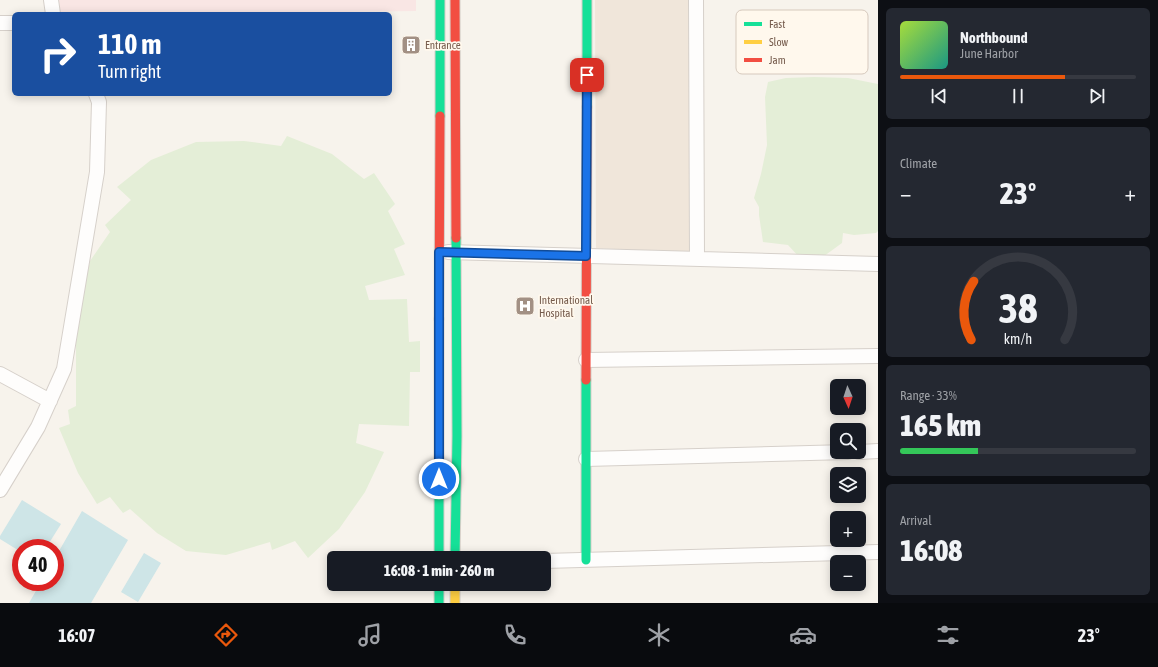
<!DOCTYPE html>
<meta charset="utf-8">
<style>
body{margin:0;font-family:"Asap Condensed",sans-serif;background:#242831;color:#f1f3f6;height:100vh;display:flex;flex-direction:column;font-size:15px;white-space:nowrap}
*{box-sizing:border-box;margin:0}
p{font-size:13px;color:#9ea1a6}
.icon{flex:none;width:22px;height:22px;fill:none;stroke:currentColor;stroke-width:2;stroke-linecap:round;stroke-linejoin:round}
.map{position:relative;flex:1;overflow:hidden}
.side{display:flex;flex-direction:column;gap:8px;padding:8px;background:#0d0f14;width:280px}
.side>*{flex:none}
.guide{position:absolute;left:12px;top:12px;width:380px;height:84px;border-radius:6px;box-shadow:0 2px 10px #0003;background:#1a4fa0;color:#fff;overflow:hidden}
.needle{width:26px;rotate:177deg}
.tools{position:absolute;left:830px;top:379px;display:grid;gap:8px}
.tools a{display:grid;place-items:center;width:36px;height:36px;border-radius:6px;background:#171b24;box-shadow:0 2px 10px #0003;font-size:20px}
.speed{position:absolute;left:12px;top:539px;display:flex;gap:8px;font-size:20px;font-weight:700;text-align:center}
.speed>*{display:grid;place-content:center;width:52px;height:52px;border-radius:50%;background:#171b24;box-shadow:0 2px 10px #0003;line-height:1}
.speed .limit{border:6px solid #d22;background:#fff;color:#111}
.pin{position:absolute;display:grid;place-items:center;width:34px;height:34px;color:#fff;margin:-17px;border-radius:8px;box-shadow:0 2px 6px #0006}
.me{position:absolute;width:44px;margin:-22px;rotate:0deg;stroke-linejoin:round;filter:drop-shadow(0 0 3px #0008)}
.turn{display:flex;align-items:center;gap:14px;height:84px;padding:0 20px;font-size:18px}
.turn .icon{width:52px;height:52px;stroke-width:2.5}
.turn b{display:block;font-size:28px;line-height:34px}
.big{font-size:30px;font-weight:800;line-height:1.1}
.side .tile{flex:1;display:flex;flex-direction:column;justify-content:center;gap:6px;min-width:0;padding:0 14px;border-radius:6px;background:#242831}
.side .dial{align-items:center;gap:0}
.dial svg{height:104px;overflow:visible;fill:none;stroke:#363941;stroke-width:7;stroke-linecap:round;text-anchor:middle}
.dial text{fill:#f1f3f6;stroke:none}
.song{display:flex;align-items:center;gap:12px}
.cover{width:48px;height:48px;border-radius:6px;background:linear-gradient(135deg,hsl(80 70% 55%),hsl(170 70% 35%))}
.played{height:4px;border-radius:2px;background:linear-gradient(90deg,#ea580c 70%,#363941 70%)}
.keys{display:flex;justify-content:space-around;direction:ltr}
.heat{display:flex;justify-content:space-between;align-items:center;font-size:22px;direction:ltr}
.charge{height:6px;border-radius:3px;background:linear-gradient(90deg,#34c759 33%,#363941 0)}
.trip{position:absolute;left:327px;top:551px;width:224px;height:40px;border-radius:6px;background:#171b24;box-shadow:0 2px 10px #0003;font-weight:800;line-height:40px;text-align:center}
.tab-bar{display:flex;height:64px;justify-content:space-around;align-items:center;background:#090b0e;color:#9ea1a6}
.tab-bar .icon{width:28px;height:28px}
.tab-bar .current{color:#ea580c}
.tab-bar b{font-size:18px;color:#f1f3f6}
main{display:flex;flex:1;min-height:0}
.map>svg:first-child{display:block}
.residential{fill:#f0e6da}
.medical{fill:#f9e6e4}
.green{fill:#e4eed7}
.water{fill:#cee5e7}
.lines{fill:none;stroke-linecap:round;stroke-linejoin:round}
.street-casing{stroke:#d6d0ca;stroke-width:16}
.fast-casing{stroke:#d6cfc8;stroke-width:11}
.slow-casing{stroke:#d6cfc8;stroke-width:11}
.jam-casing{stroke:#d6cfc8;stroke-width:11}
.street{stroke:#fefdfc;stroke-width:14}
.fast{stroke:#16e098;stroke-width:9}
.slow{stroke:#ffcf43;stroke-width:9}
.jam{stroke:#f24e42;stroke-width:9}
.route-casing{stroke:#114b97;stroke-width:10}
.route{stroke:#1a73e8;stroke-width:7}
.labels{text-anchor:middle;stroke-width:3.5;stroke-linejoin:round;paint-order:stroke}
.poi-label{font-size:11px;fill:#755b4c;stroke:#fff8ed;text-anchor:start}
.key{fill:#fff8ed;stroke:#d6c9bd;stroke-width:1}
.key-label{font-size:11px;fill:#755b4c}
</style>
<main>
<div class="map">
<svg width="878" height="603" viewBox="0 0 878 603">
<rect width="100%" height="100%" fill="#f7f3ec"/>
<path class="residential" d="M595 0H688L691 190 689 253 596 248Z"/>
<path class="medical" d="M53 0H416V11L198 14H52Z"/>
<path class="green" d="M814 77 848 78 878 84V231L876 233 854 235 843 233 842 243 820 259 800 258 788 245 763 242 759 215V207L754 198 761 174 767 145 765 97 768 82 786 78Z
M287 136 332 154 364 179 374 173 395 204 388 211 405 244 394 249 405 275 365 286 369 300 407 299 409 342 420 341V372H410L409 426 359 424 356 443 384 452 365 492 339 529 308 558 295 541 272 550 270 542 226 555 186 551 157 533 130 509 123 513 110 497 97 504 78 473 59 428 70 424 68 410 76 406V327L90 261 110 232 105 225 131 200 117 187 151 160 196 142 244 141 281 146Z"/>
<path class="water" d="M22 500 61 524 46 548H21V552L0 539V536Z
M82 511 128 540 91 603H29L41 582H55V558Z
M144 553 161 563 138 602 121 592Z"/>
<g class="lines">
<defs>
<path id="street" d="M51 0 53 14
M696 0 697 259
M0 23H14
M448 252 878 264
M586 360 878 356
M0 374 50 401
M859 452 878 451
M586 459 848 452
M0 490 38 427 64 369 97 172 99 102 96 94
M544 561 878 552"/>
<path id="fast" d="M587 107V0
M440 116V0
M439 558V319
M455 558 457 436 456 238
M586 560V380
M439 584V603"/>
<path id="slow" d="M455 584V603"/>
<path id="jam" d="M455 0 456 238
M439 319 440 116
M586 380 587 107"/>
</defs>
<use href="#street" class="street-casing"/>
<use href="#fast" class="fast-casing"/>
<use href="#slow" class="slow-casing"/>
<use href="#jam" class="jam-casing"/>
<use href="#street" class="street"/>
<use href="#fast" class="fast"/>
<use href="#slow" class="slow"/>
<use href="#jam" class="jam"/>
</g>
<g class="lines">
<defs>
<path id="route" d="M439 479V252L586 256 587 75"/>
</defs>
<use href="#route" class="route-casing"/>
<use href="#route" class="route"/>
</g>
<defs>
<symbol id="building-square" viewBox="-11 -11 22 22"><rect x="-9" y="-9" width="18" height="18" rx="4" fill="#a29084" stroke="#fff8ed"/><path d="M-4-6H4V6H1V3H-1V6H-4ZM-2.5-4.3h1.7v1.8h-1.7ZM.8-4.3h1.7v1.8H.8ZM-2.5-1h1.7V.8h-1.7ZM.8-1h1.7V.8H.8Z" fill="#fff"/></symbol>
<symbol id="hospital-square" viewBox="-11 -11 22 22"><rect x="-9" y="-9" width="18" height="18" rx="4" fill="#a29084" stroke="#fff8ed"/><path d="M-5-5h3v3.5h4V-5h3V5h-3V1.5h-4V5h-3Z" fill="#fff"/></symbol>
</defs>
<g fill-rule="evenodd">
<use href="#building-square" x="400" y="34" width="22" height="22"/>
<use href="#hospital-square" x="514" y="295" width="22" height="22"/>
</g>
<g class="labels">
<g class="poi-label">
<text x="425" y="49">Entrance</text>
<text x="539" y="304">International<tspan x="539" dy="13">Hospital</tspan></text>
</g>
</g>
<rect x="736" y="10" width="132" height="64" rx="6" class="key"/>
<rect x="744" y="22" width="18" height="4" fill="#16e098"/>
<rect x="744" y="40" width="18" height="4" fill="#ffcf43"/>
<rect x="744" y="58" width="18" height="4" fill="#f24e42"/>
<g class="key-label">
<text x="769" y="28">Fast</text>
<text x="769" y="46">Slow</text>
<text x="769" y="64">Jam</text>
</g>
</svg>
<div class="tools">
<a><svg class="needle" viewBox="-14 -14 28 28"><path d="M0-13l5 13h-10z" fill="#e53935"/><path d="M0 13l5-13h-10z" fill="#9ea1a6"/></svg></a>
<a><svg class="icon" aria-label="search" viewBox="0 0 24 24"><circle cx="10" cy="10" r="6"/><path d="M15 15l6 6"/></svg></a>
<a><svg class="icon" aria-label="layers" viewBox="0 0 24 24"><path d="M12 4l9 5-9 5-9-5zM3 14l9 5 9-5"/></svg></a>
<a>+</a>
<a>−</a>
</div>
<div class="speed"><div class="limit">40</div></div>
<div class="pin" style="left:587px;top:75px;background:#d93025"><svg class="icon" aria-label="arrive" viewBox="0 0 24 24"><path d="M6 21V4h12l-3 4 3 4H6"/></svg></div>
<svg class="me" style="left:439px;top:479px" viewBox="-20 -20 40 40"><circle r="17" fill="#1a73e8" stroke="#fff" stroke-width="3"/><path d="M0-11L8 9 0 5-8 9z" fill="#fff"/></svg>
<div class="trip">16:08 · 1 min · 260 m</div>
<div class="guide">
<div class="turn"><svg class="icon" aria-label="right" viewBox="0 0 24 24"><path d="M7 20v-9h11M14 6l5 5-5 5"/></svg><div><b>110 m</b>Turn right</div></div>
</div>
</div>
<section class="side">
<div class="tile">
<div class="song"><i class="cover"></i><div><b>Northbound</b><p>June Harbor</p></div></div>
<div class="played"></div>
<div class="keys"><svg class="icon" aria-label="previous" viewBox="0 0 24 24"><path d="M18 5L8 12l10 7zM5 5v14"/></svg><svg class="icon" aria-label="pause" viewBox="0 0 24 24"><path d="M8 5v14M16 5v14"/></svg><svg class="icon" aria-label="next" viewBox="0 0 24 24"><path d="M6 5l10 7-10 7zM19 5v14"/></svg></div>
</div>
<div class="tile"><p>Climate</p>
<div class="heat"><a>−</a><b class="big">23°</b><a>+</a></div>
</div>
<div class="tile dial"><svg viewBox="0 0 100 80">
<path d="M14 69A42 42 0 1 1 86 69"/>
<path d="M14 69A42 42 0 0 1 16 24" stroke="#ea580c"/>
<text x="50" y="56" font-size="32" font-weight="700">38</text>
<text x="50" y="72" font-size="11">km/h</text>
</svg></div>
<div class="tile"><p>Range · 33%</p><b class="big">165 km</b><div class="charge"></div></div>
<div class="tile"><p>Arrival</p><b class="big">16:08</b></div>
</section>
</main>
<nav class="tab-bar">
<b>16:07</b>
<svg class="icon current" aria-label="directions" viewBox="0 0 24 24"><path d="M12 3l9 9-9 9-9-9zM9 14v-3h6M13 9l2 2-2 2"/></svg>
<svg class="icon" aria-label="music" viewBox="0 0 24 24"><path d="M9 18V5l10-2v13"/><circle cx="6" cy="18" r="3"/><circle cx="16" cy="16" r="3"/></svg>
<svg class="icon" aria-label="phone" viewBox="0 0 24 24"><path d="M5 4h4l2 5-3 2q2 4 5 5l2-3 5 2v4C11 20 4 13 5 4z"/></svg>
<svg class="icon" aria-label="climate" viewBox="0 0 24 24"><path d="M12 3v18M4 7l16 10M4 17L20 7"/></svg>
<svg class="icon" aria-label="car" viewBox="0 0 24 24"><path d="M5 17H2v-5l4-1 3-4h7l3 4 3 1v5h-3M9 17h6M6 11h13"/><circle cx="7" cy="17" r="2"/><circle cx="17" cy="17" r="2"/></svg>
<svg class="icon" aria-label="filters" viewBox="0 0 24 24"><path d="M4 7h16M4 17h16"/><circle cx="9" cy="7" r="2"/><circle cx="15" cy="17" r="2"/></svg>
<b>23°</b>
</nav>
